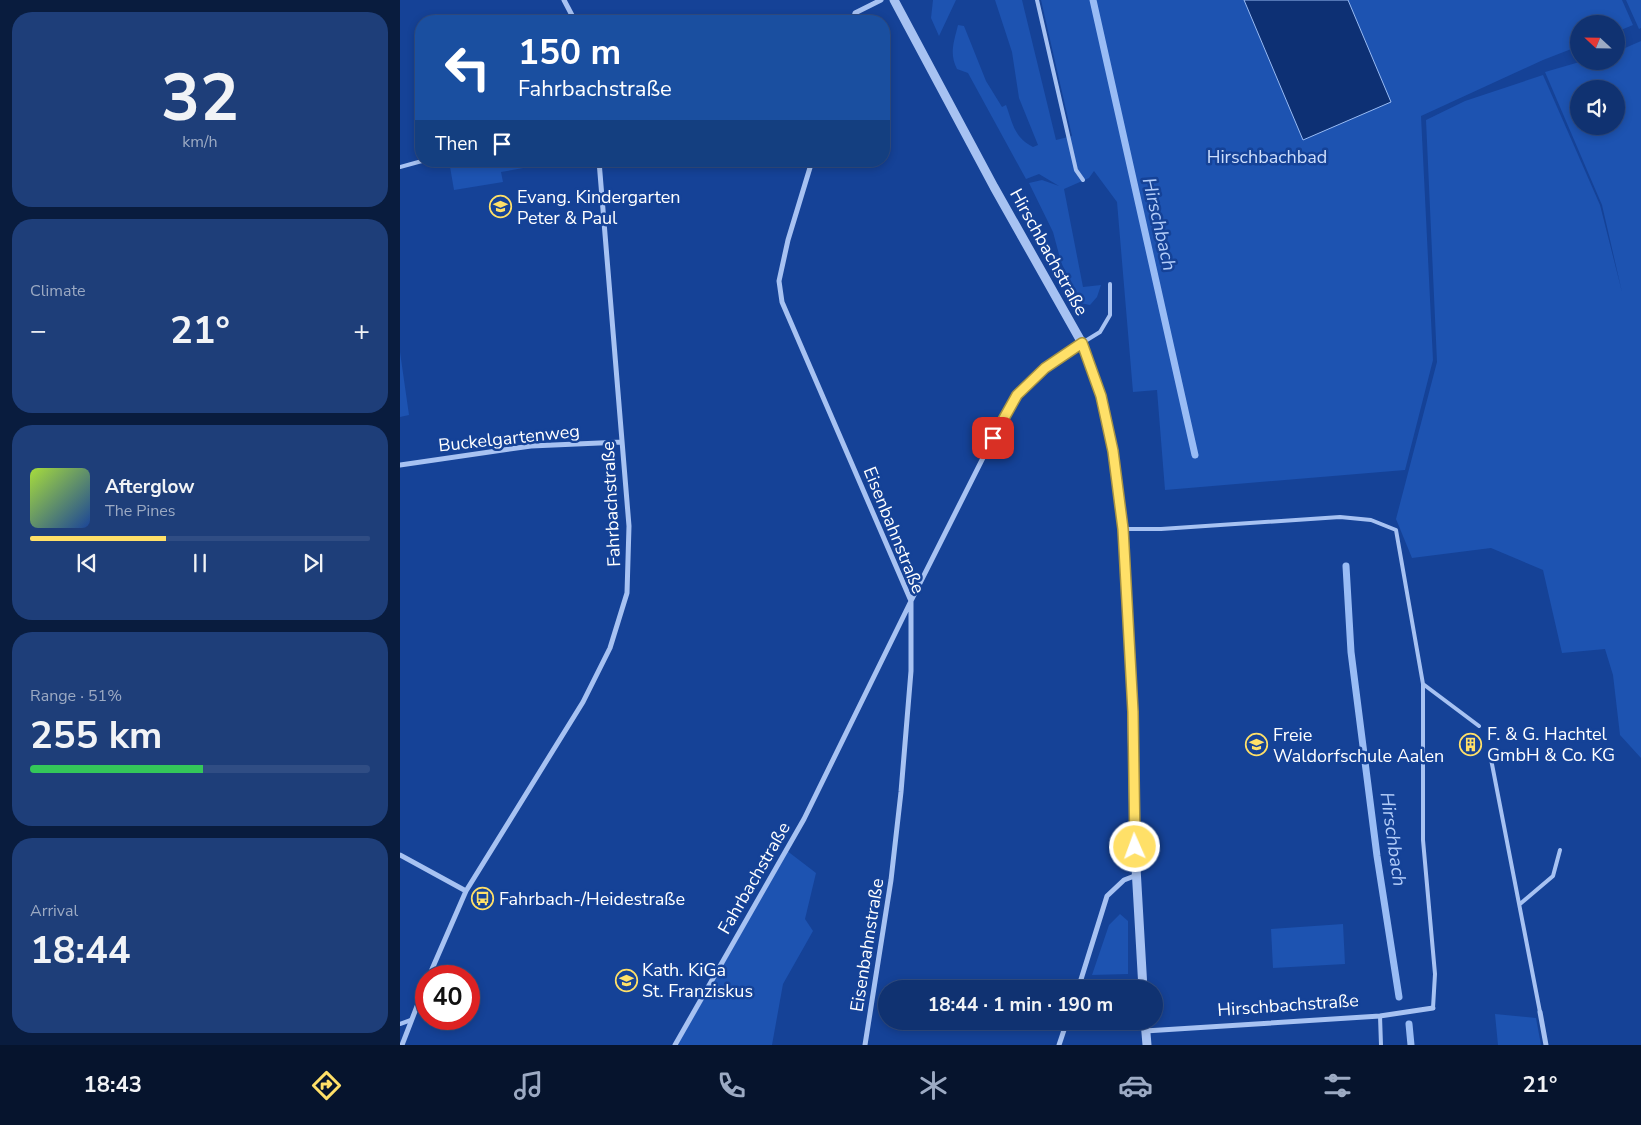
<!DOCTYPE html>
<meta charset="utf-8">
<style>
body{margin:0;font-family:"Nunito Sans",sans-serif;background:#1e3e79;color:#f1f3f6;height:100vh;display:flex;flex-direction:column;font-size:19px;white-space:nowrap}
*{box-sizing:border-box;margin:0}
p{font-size:16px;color:#9caac3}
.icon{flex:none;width:28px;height:28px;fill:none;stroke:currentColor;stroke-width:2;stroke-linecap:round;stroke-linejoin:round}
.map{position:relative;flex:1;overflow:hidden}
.details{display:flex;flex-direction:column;gap:12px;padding:12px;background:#091c3e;width:400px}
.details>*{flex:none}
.hud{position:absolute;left:15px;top:15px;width:475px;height:152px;border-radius:20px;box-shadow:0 2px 8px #0003,0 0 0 1px #304d84;background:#1a4fa0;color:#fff;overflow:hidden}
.needle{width:32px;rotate:292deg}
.fabs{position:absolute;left:1170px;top:15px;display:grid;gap:10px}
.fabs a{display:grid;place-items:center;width:55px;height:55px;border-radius:50%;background:#103271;box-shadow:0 2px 8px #0003,0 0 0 1px #304d84;font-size:25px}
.speed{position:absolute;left:15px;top:965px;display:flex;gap:10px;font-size:25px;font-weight:700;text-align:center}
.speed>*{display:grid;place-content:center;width:65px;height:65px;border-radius:50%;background:#103271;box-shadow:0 2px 8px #0003,0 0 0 1px #304d84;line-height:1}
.speed .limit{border:8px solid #d22;background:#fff;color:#111}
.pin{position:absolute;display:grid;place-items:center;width:42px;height:42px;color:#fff;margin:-21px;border-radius:10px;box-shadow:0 2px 8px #0006}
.me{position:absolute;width:55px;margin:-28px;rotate:358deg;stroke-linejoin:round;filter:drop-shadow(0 0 4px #0008)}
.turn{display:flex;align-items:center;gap:18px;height:105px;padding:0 20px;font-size:22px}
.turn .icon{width:65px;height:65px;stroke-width:2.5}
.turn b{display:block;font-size:35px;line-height:42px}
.then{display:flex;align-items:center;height:48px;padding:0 20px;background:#0003;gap:10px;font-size:19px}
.big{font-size:38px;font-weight:700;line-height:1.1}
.details .widget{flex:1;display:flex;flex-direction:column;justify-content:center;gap:8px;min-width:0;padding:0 18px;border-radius:20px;background:#1e3e79}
.details .dial{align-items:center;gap:0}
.dial b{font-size:65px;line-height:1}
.song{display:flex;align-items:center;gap:15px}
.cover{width:60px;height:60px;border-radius:8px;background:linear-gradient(135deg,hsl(80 70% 55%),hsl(220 70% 35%))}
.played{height:5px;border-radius:2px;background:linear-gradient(90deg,#ffe068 40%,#304d84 40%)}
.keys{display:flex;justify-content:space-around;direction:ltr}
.heat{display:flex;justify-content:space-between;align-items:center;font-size:28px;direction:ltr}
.charge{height:8px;border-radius:4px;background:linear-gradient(90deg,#34c759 51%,#304d84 0)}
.trip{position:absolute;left:478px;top:980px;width:285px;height:50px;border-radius:25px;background:#103271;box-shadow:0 2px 8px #0003,0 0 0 1px #304d84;font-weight:700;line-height:50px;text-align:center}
.dock{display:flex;height:80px;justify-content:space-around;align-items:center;background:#06142d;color:#9caac3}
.dock .icon{width:35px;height:35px}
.dock .on{color:#ffe068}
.dock b{font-size:22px;color:#f1f3f6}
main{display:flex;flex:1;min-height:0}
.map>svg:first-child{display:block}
.green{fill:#1d53b1;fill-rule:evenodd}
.water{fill:#0d3074;stroke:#99bcf5}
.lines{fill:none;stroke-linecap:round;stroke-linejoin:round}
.stream{stroke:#99bcf5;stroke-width:7}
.service{stroke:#a7c2f2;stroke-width:4}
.minor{stroke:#a7c2f2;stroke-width:5}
.tertiary{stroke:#a7c2f2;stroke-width:9}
.route-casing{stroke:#a69244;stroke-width:12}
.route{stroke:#ffe068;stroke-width:9}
.labels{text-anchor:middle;stroke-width:5;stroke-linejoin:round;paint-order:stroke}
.park-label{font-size:18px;fill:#cedffc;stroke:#154297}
.poi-label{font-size:18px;fill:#fff;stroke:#154297;text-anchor:start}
.street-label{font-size:18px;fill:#fff;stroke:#154297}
.water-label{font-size:19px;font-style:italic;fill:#b3cdf9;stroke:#154297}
</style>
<main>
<section class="details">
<div class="widget dial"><b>32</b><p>km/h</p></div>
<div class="widget"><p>Climate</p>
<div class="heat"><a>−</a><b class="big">21°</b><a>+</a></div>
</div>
<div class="widget">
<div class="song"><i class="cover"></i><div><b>Afterglow</b><p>The Pines</p></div></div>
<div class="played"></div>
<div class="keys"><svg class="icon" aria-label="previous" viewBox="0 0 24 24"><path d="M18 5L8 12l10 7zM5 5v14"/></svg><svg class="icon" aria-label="pause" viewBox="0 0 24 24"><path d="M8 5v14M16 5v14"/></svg><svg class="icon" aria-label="next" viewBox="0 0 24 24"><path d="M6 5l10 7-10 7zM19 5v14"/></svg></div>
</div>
<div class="widget"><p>Range · 51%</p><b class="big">255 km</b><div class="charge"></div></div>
<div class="widget"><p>Arrival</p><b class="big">18:44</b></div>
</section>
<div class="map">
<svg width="1241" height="1045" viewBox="0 0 1241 1045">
<rect width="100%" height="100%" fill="#154297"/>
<path class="green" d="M533 0H556L539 36 531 18Z
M595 0H622L656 140 672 136 641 0H1222L1233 25 1216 32V24H1179V46L1143 60 1021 116 1033 360 1005 470 765 490 757 390 733 392 717 202 694 171 689 178 664 189 683 287 701 285 697 297 690 305 680 303 661 262 653 232 629 183 642 180 659 186 639 174 626 179 568 73 557 69C549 53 554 42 558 25L564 26 586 81 602 107 606 105C613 124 614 137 633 147L638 145 619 98 612 52Z
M1226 0H1241V28L1239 29Z
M1241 41V758L1220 735 1213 675 1205 649 1162 653 1143 570 1091 548 1012 558 996 519 1037 362 1026 120 1065 101 1143 75 1200 205 1222 292 1202 205 1145 72 1183 61H1216V52ZM1179 89H1216V126H1179Z
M49 161H194L129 167 101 172 103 182 54 190Z
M0 352 9 415 0 417Z
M386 850 416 873 405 919 413 931 383 984 372 1045H275Z
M720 914 728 921V974L692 975 709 925Z
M943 924 945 964 873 968 871 929Z
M1095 1014 1136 1018 1141 1045H1098Z"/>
<path class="water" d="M844 0H948L991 102 903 140Z"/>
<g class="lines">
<path class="stream" d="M693 0 795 455
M946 566 951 652 977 856 999 997
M1009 1024 1011 1045"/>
<path class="service" d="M637 0 676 170 683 180
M0 167 22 161
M682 343 700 332 710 315V284
M723 529H761L940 517 971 520 996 530 1023 684V840L1035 974 1033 1008
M1023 684 1079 726
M1091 759 1140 1012
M1120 904 1153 876 1160 850
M980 1016 981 1045
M0 1024 11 1020"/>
<path class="minor" d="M164 0 175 21
M453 21 455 13 481 0
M412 161 388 240 379 281 382 302 511 601V671L501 792 491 880 465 1045
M0 465 131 446 222 442
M0 855 66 891
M29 976 66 891 183 702 210 648 227 593 229 526 199 161
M678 989 707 896 724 880 737 875
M1140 1012 1146 1045
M745 1031 980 1016 1033 1008
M2 1045 26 983
M275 1045 404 819 511 601 593 438 617 395 645 368 682 343
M659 1045 667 1021"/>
<path class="tertiary" d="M494 0 594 187 682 343 701 396 713 451 723 529 731 661 734 833 743 989
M745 1021 747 1045"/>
</g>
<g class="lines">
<defs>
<path id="route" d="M593 438 617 395 645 368 682 343 701 396 713 451 723 529 733 712 735 847"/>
</defs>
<use href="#route" class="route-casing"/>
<use href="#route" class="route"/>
</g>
<defs>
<symbol id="school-ring" viewBox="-11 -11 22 22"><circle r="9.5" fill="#154297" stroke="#ffe068" stroke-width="1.5"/><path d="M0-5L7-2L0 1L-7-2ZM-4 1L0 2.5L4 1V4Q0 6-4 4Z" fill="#ffe068"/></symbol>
<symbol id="building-ring" viewBox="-11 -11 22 22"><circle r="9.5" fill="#154297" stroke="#ffe068" stroke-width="1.5"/><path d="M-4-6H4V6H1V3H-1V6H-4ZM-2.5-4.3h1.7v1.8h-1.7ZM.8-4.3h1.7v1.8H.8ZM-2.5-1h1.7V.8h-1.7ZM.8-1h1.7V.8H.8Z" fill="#ffe068"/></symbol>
<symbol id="bus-ring" viewBox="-11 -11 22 22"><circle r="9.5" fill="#154297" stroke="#ffe068" stroke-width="1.5"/><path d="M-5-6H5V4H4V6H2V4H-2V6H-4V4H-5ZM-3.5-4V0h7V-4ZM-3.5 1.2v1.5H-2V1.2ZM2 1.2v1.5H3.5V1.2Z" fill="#ffe068"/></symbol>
</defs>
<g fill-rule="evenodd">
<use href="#school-ring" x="88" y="194" width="25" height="25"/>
<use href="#building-ring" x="1058" y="732" width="25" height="25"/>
<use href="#school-ring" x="844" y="732" width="25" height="25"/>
<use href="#bus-ring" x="70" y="886" width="25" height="25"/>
<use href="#school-ring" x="214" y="968" width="25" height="25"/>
</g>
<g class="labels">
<g class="park-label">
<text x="867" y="163">Hirschbachbad</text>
</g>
<g class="poi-label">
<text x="117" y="203">Evang. Kindergarten<tspan x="117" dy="21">Peter &amp; Paul</tspan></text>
<text x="1087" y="740">F. &amp; G. Hachtel<tspan x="1087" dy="21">GmbH &amp; Co. KG</tspan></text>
<text x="873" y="741">Freie<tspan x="873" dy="21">Waldorfschule Aalen</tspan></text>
<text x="99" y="905">Fahrbach-/Heidestraße</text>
<text x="242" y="976">Kath. KiGa<tspan x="242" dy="21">St. Franziskus</tspan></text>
</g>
<g class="street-label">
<text transform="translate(649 252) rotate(61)" y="6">Hirschbachstraße</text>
<text transform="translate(109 438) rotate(-6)" y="6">Buckelgartenweg</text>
<text transform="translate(211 504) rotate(-93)" y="6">Fahrbachstraße</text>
<text transform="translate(494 530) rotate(68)" y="6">Eisenbahnstraße</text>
<text transform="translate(354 878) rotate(-60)" y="6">Fahrbachstraße</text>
<text transform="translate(467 945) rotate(-81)" y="6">Eisenbahnstraße</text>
<text transform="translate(888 1005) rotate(-4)" y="6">Hirschbachstraße</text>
</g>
<g class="water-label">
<text transform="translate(760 224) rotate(77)" y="7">Hirschbach</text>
<text transform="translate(994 839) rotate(82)" y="7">Hirschbach</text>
</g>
</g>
</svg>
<div class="fabs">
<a><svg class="needle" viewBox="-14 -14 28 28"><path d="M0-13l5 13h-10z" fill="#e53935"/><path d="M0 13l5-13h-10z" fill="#9caac3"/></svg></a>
<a><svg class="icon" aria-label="sound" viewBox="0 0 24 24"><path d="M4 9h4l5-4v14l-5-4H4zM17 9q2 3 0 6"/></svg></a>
</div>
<div class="speed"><div class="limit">40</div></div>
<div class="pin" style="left:593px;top:438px;background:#d93025"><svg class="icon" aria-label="arrive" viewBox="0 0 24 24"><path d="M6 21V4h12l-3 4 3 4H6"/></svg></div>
<svg class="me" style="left:735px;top:847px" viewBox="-20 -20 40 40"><circle r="17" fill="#ffe068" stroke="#fff" stroke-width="3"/><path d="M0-11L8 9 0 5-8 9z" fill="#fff"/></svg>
<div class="trip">18:44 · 1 min · 190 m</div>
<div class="hud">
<div class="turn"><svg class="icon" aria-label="left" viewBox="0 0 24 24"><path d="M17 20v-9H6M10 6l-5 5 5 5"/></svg><div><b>150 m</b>Fahrbachstraße</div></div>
<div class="then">Then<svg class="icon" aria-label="arrive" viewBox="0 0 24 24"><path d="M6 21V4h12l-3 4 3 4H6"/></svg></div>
</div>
</div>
</main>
<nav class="dock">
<b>18:43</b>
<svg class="icon on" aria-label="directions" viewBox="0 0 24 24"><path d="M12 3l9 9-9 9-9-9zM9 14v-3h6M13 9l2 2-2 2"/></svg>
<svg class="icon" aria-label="music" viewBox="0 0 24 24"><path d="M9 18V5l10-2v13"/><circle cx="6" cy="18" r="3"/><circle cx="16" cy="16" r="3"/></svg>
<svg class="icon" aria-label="phone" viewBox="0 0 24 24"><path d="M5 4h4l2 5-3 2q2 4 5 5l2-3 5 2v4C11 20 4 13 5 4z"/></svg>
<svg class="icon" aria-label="climate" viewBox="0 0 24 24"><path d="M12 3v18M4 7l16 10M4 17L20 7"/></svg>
<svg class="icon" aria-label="car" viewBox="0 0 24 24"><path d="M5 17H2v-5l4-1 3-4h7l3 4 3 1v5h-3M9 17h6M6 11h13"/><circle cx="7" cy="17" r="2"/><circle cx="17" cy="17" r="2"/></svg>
<svg class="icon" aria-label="filters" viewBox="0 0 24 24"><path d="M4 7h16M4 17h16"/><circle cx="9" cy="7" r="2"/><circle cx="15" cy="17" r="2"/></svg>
<b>21°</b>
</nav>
